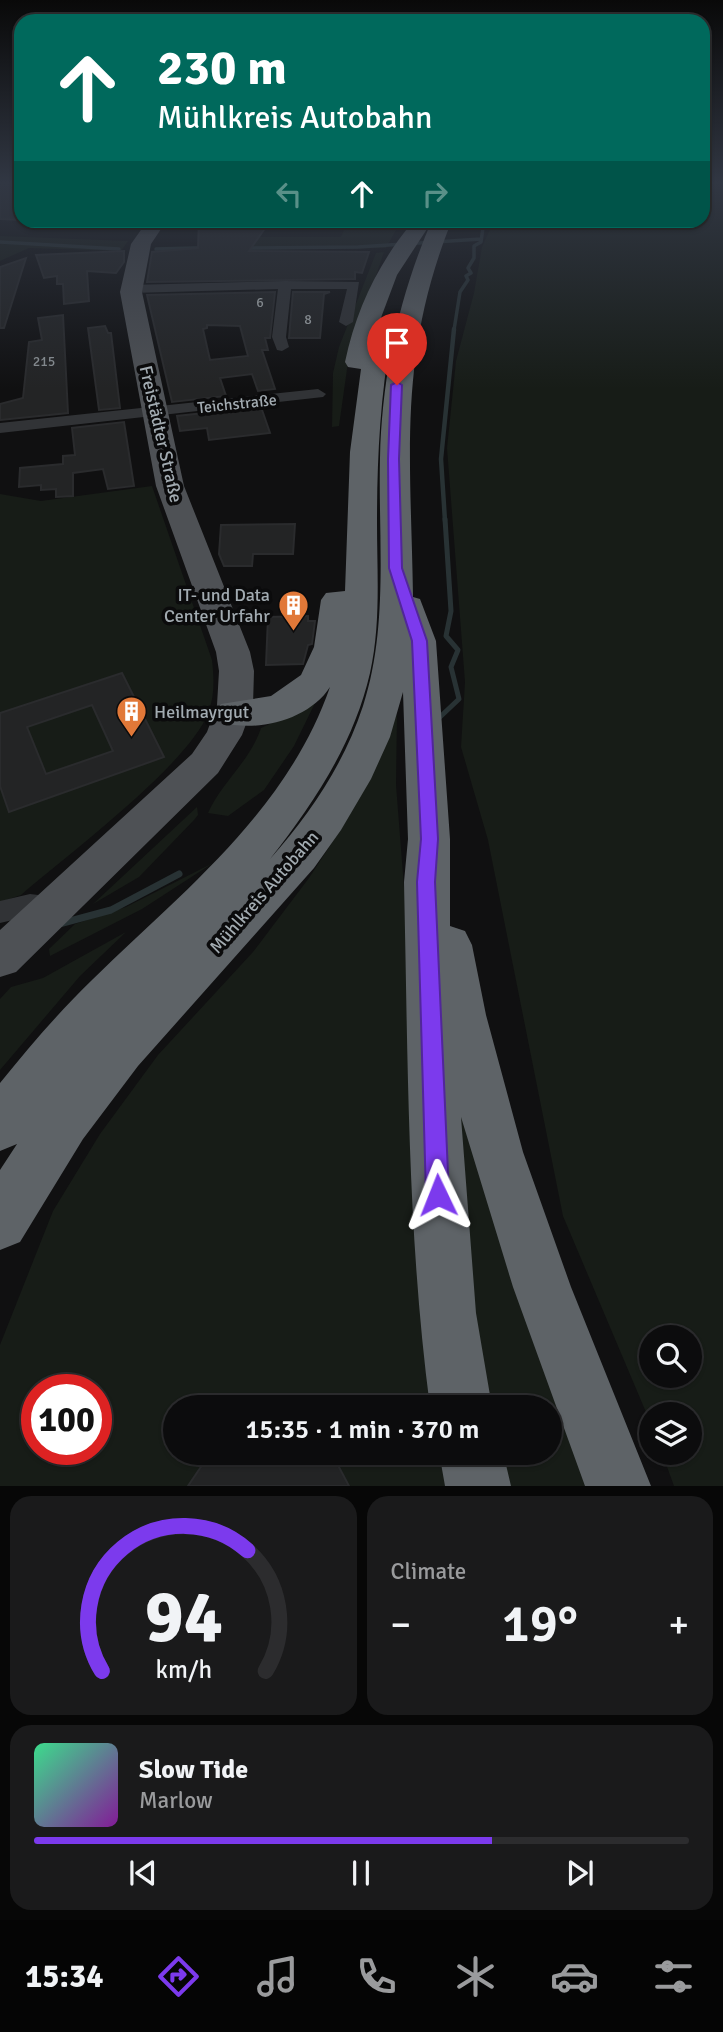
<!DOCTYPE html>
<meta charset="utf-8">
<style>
body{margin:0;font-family:Signika,sans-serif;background:#1a1a1b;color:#f1f3f6;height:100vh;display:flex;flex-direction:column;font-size:26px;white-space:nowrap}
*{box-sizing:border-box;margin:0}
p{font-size:23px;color:#9a9b9d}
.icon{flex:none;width:38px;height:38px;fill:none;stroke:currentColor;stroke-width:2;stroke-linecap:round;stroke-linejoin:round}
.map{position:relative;height:1486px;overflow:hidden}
.panel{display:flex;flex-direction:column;gap:10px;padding:10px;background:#070707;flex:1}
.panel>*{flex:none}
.banner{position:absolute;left:14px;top:14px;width:696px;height:214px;border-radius:21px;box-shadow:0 2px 5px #0004,0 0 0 2px #2c2c2e;background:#00695c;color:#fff;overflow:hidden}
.buttons{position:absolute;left:639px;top:1325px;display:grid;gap:14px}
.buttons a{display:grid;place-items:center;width:63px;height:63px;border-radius:50%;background:#0c0c0d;box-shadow:0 2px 5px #0004,0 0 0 2px #2c2c2e;font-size:35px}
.speed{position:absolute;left:21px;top:1374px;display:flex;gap:14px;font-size:35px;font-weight:700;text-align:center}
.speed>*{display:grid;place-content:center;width:91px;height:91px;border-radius:50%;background:#0c0c0d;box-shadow:0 2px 5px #0004,0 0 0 2px #2c2c2e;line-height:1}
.speed .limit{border:10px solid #d22;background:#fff;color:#111}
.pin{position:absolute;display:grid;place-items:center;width:60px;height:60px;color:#fff;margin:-72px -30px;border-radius:50% 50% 50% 0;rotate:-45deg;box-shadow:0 0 7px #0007}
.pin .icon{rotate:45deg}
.me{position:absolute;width:77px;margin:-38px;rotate:358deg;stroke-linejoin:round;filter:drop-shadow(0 0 5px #0008)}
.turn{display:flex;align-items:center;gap:24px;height:147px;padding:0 28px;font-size:32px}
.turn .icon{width:91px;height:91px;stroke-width:2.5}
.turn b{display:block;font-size:49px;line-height:60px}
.lanes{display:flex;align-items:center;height:66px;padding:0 28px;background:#0003;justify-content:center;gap:35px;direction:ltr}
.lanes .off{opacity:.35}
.big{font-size:52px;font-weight:600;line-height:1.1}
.panel .tile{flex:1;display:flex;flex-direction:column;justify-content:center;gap:10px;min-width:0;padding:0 24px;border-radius:21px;background:#1a1a1b}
.panel .dial{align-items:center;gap:0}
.dial svg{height:182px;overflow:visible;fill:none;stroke:#2c2c2e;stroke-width:7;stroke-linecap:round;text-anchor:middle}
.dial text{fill:#f1f3f6;stroke:none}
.song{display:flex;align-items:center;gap:21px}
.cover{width:84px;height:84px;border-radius:10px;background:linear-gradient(135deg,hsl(150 70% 55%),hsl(290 70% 35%))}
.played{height:7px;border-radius:4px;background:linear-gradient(90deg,#7c3aed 70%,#2c2c2e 70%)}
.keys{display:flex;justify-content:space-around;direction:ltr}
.heat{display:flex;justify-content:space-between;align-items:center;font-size:38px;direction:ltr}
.panel .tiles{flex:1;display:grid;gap:10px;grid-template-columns:1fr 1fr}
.tile:last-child{grid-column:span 2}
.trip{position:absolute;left:163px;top:1395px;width:399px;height:70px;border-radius:35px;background:#0c0c0d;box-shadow:0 2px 5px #0004,0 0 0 2px #2c2c2e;font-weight:600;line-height:70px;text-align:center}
.tab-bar{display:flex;height:112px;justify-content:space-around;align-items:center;background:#050505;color:#9a9b9d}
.tab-bar .icon{width:49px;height:49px}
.tab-bar .current{color:#7c3aed}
.tab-bar b{font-size:32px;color:#f1f3f6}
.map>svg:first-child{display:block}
.green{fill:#171c17;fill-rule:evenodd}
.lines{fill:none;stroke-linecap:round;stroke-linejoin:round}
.stream-far3{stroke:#283234;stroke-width:3.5}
.stream-far2{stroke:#283234;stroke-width:4.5}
.stream-far1{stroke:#283234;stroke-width:5}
.stream{stroke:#283234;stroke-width:7}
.building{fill:#232425;stroke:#2a2b2d;stroke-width:2;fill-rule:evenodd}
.minor{fill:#313336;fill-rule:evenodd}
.tertiary{fill:#313336;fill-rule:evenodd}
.primary{fill:#4e5155;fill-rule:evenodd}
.motorway{fill:#5e6367;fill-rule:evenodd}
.route{fill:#7c3aed;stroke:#51269a;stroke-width:2}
.labels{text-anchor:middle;stroke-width:7;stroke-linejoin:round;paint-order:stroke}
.number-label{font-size:14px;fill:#82888d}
.far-street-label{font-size:16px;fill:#a2abb1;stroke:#0b0b0c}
.street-label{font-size:18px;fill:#a2abb1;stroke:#0b0b0c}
.poi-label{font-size:18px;fill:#a2abb1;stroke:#0b0b0c;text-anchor:end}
</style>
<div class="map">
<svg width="723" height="1486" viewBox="0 0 723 1486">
<rect width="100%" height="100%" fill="#101011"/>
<path class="green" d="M704 181H723V1486H674L662 1453 690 1452V1414H651V1424L563 1216 488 840 461 747 465 682 447 448 456 361 474 293 482 247 494 221 704 220ZM651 1337H690V1376H651Z
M385 221H401L386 248 154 251 156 247 208 246 210 237H341L346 225 382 226Z
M0 236 128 241 121 251 29 248 0 261Z
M384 252 349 355 339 426 332 427 333 373 339 347 376 253Z
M152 486 212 660C214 678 215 696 208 713 189 764 66 856 21 895L0 902V494L41 501Z
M315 703 294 746 264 790 228 816 208 813C222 782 250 761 261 728Z
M397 714 396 785 404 887 605 1486H0V1345L53 1211 100 1134 158 1055 253 952 309 878 348 818ZM37 1390H96V1449H37ZM175 1407H550V1452H175Z
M197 807 198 815 194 820 139 877 93 904Z
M213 863 142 909 50 956 49 949 75 924 126 907Z
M126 932 80 976 0 1070V999L11 987 43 978Z"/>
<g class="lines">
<path class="stream-far3" d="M0 242 119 249
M245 248 358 247 481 239
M156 249 199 248
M454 330 460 292 468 280 466 276 471 273 468 268 474 258V246L481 242 484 220"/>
<path class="stream-far2" d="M445 521 441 459 454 329"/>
<path class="stream-far1" d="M440 717 459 699 451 667 458 650 446 636 451 611 445 519"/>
<path class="stream" d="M59 924 111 910 179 874"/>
</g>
<path class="building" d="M0 182 21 189V220L0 219Z
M199 220 268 224 249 251 369 252 362 273 355 272V279L147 282 152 252 198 248Z
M124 251V262L116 273 87 271 89 301 64 304 63 284H57V276L44 278 36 255Z
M26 258 4 328H0V267Z
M275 292 270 338H265L268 350H262L275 389 258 391 252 374 220 378 226 396 172 402 147 295ZM207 325 240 326 248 356 210 360 203 329 207 328Z
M293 292H330L324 294 320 338H289Z
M63 315 68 413 0 420V404L23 398 29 342 42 340 38 318Z
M105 326 108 333H111L120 408 99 410 88 328Z
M261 407 270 433 209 440 207 428 180 431 177 416Z
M124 422 134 486 108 489 103 469 73 473V496L56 497V489L41 490V485L19 487 20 468 63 464V456L75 455 72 428Z
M295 524 293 554H253L252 566H224L219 554 221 525Z
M308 616V621H315L312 644 308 645 303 664 266 665 268 617Z
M122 673 164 757 9 812 0 786V713ZM92 705 113 751 46 774 27 727Z
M211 1452H331L349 1486H188Z"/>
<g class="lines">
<path class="minor" d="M285 281 359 282 353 322 346 326 339 322 347 289H291L286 337 289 347 282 351 277 350 272 337 278 289 131 293 124 289 131 285Z
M318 389 326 394 323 397 0 433V423Z
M30 894 63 898 67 906 63 914 54 917 30 916 0 923V901Z"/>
<path class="tertiary" d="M9 181H21V187Z"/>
<path class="primary" d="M148 220H167L151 244 142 292 184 486 250 652 254 671 253 705 242 735 218 773 16 972 0 977V930L192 754 207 732 217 705 219 671 216 652 156 486 120 292 131 244Z"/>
<path class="motorway" d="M432 220H452C397 357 411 456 413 597L420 599 436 641 450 839V926L465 931 472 945 486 1015 523 1152 571 1287 651 1486H585L513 1287 461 1117 476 1313 492 1407H430C407 1233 408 1057 404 882L408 839 403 692 390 737 371 779 341 830 314 868 138 1066 83 1139 20 1242 0 1250V1170L17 1144 0 1151V1083C29 1047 59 1012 92 980 183 891 287 811 330 687 309 720 256 733 221 722L215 713 221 704 271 696 301 675 314 647 321 600 326 593 345 591 350 452 361 369 348 367 345 362C356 310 377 266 410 225L417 223 427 229 397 275 376 331 387 332 391 337C380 399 377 461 377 523 377 573 381 624 370 673 354 743 314 803 270 859 310 814 344 764 363 706 389 626 378 539 380 458 382 374 399 297 432 220Z
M439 1452H503L511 1486H445Z"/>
</g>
<linearGradient id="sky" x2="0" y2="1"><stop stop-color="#090909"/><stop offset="0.47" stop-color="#313743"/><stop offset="1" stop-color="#313743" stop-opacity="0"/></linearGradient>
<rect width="723" height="389" fill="url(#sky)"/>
<path class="route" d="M397 382 402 385 399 459 402 568 427 641 438 839 435 882 449 1195 446 1203 438 1207 430 1203 426 1195 417 882 421 839 412 641 389 568 388 459 391 385Z"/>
<defs>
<symbol id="building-pin" viewBox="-11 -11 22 30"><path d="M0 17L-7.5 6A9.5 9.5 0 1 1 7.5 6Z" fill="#e17838" stroke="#0b0b0c"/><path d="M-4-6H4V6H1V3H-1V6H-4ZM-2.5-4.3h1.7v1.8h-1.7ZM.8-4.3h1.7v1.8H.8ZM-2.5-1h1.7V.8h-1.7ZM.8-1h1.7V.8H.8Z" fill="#fff"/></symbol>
</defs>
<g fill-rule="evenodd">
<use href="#building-pin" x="276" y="588" width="35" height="47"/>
<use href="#building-pin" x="114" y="694" width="35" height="47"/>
</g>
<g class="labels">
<g class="number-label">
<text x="260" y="307">6</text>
<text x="308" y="324">8</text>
<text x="44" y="366">215</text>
</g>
<g class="far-street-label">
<text transform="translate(237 403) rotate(-6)" y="6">Teichstraße</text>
</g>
<g class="street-label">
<text transform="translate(161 434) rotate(77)" y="6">Freistädter Straße</text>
<text transform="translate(264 892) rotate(-49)" y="6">Mühlkreis Autobahn</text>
</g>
<g class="poi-label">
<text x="270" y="601">IT- und Data<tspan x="270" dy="21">Center Urfahr</tspan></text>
<text x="154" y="718" text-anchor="start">Heilmayrgut</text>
</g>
</g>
</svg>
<div class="buttons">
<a><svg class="icon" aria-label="search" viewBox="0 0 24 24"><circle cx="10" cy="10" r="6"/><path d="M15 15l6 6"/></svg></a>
<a><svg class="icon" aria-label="layers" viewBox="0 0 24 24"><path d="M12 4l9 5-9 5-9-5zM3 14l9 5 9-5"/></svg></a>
</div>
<div class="speed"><div class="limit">100</div></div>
<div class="pin" style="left:397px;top:385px;background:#d93025"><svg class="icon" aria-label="arrive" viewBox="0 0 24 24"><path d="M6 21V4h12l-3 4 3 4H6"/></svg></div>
<svg class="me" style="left:438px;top:1195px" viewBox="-20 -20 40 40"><path d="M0-17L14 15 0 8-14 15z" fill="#7c3aed" stroke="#fff" stroke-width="4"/></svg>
<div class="trip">15:35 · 1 min · 370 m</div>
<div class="banner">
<div class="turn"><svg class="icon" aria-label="ahead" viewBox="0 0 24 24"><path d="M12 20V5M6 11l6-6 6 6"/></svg><div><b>230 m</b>Mühlkreis Autobahn</div></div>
<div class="lanes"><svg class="icon off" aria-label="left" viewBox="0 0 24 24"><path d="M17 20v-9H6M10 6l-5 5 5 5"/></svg><svg class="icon" aria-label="ahead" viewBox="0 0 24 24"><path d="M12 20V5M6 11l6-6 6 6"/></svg><svg class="icon off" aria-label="right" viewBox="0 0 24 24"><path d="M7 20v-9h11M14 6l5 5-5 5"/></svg></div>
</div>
</div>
<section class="panel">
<div class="tiles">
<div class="tile dial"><svg viewBox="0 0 100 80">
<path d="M14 69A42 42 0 1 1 86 69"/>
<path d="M14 69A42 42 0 0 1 78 16" stroke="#7c3aed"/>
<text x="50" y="56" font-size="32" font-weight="700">94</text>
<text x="50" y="72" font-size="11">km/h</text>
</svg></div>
<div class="tile"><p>Climate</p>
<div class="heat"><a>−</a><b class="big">19°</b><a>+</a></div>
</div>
<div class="tile">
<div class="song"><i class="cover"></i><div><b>Slow Tide</b><p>Marlow</p></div></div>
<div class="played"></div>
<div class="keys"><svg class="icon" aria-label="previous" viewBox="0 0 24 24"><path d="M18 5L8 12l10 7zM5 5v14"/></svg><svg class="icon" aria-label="pause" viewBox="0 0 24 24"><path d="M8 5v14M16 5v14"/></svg><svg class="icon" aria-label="next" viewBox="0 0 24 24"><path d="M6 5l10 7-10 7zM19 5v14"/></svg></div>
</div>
</div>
</section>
<nav class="tab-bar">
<b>15:34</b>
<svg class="icon current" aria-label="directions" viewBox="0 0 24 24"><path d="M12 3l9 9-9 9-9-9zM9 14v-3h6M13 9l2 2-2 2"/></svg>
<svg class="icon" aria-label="music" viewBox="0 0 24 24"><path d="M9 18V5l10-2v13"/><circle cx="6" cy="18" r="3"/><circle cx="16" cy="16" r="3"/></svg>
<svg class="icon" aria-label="phone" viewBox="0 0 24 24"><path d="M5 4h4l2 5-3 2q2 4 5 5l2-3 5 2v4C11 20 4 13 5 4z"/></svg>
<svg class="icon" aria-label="climate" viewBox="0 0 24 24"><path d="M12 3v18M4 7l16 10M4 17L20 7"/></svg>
<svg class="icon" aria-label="car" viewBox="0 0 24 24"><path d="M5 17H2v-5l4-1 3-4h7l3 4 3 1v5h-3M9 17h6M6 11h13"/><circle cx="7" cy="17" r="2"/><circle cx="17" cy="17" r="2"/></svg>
<svg class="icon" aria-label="filters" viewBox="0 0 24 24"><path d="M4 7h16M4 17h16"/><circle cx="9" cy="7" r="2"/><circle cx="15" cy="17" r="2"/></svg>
</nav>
